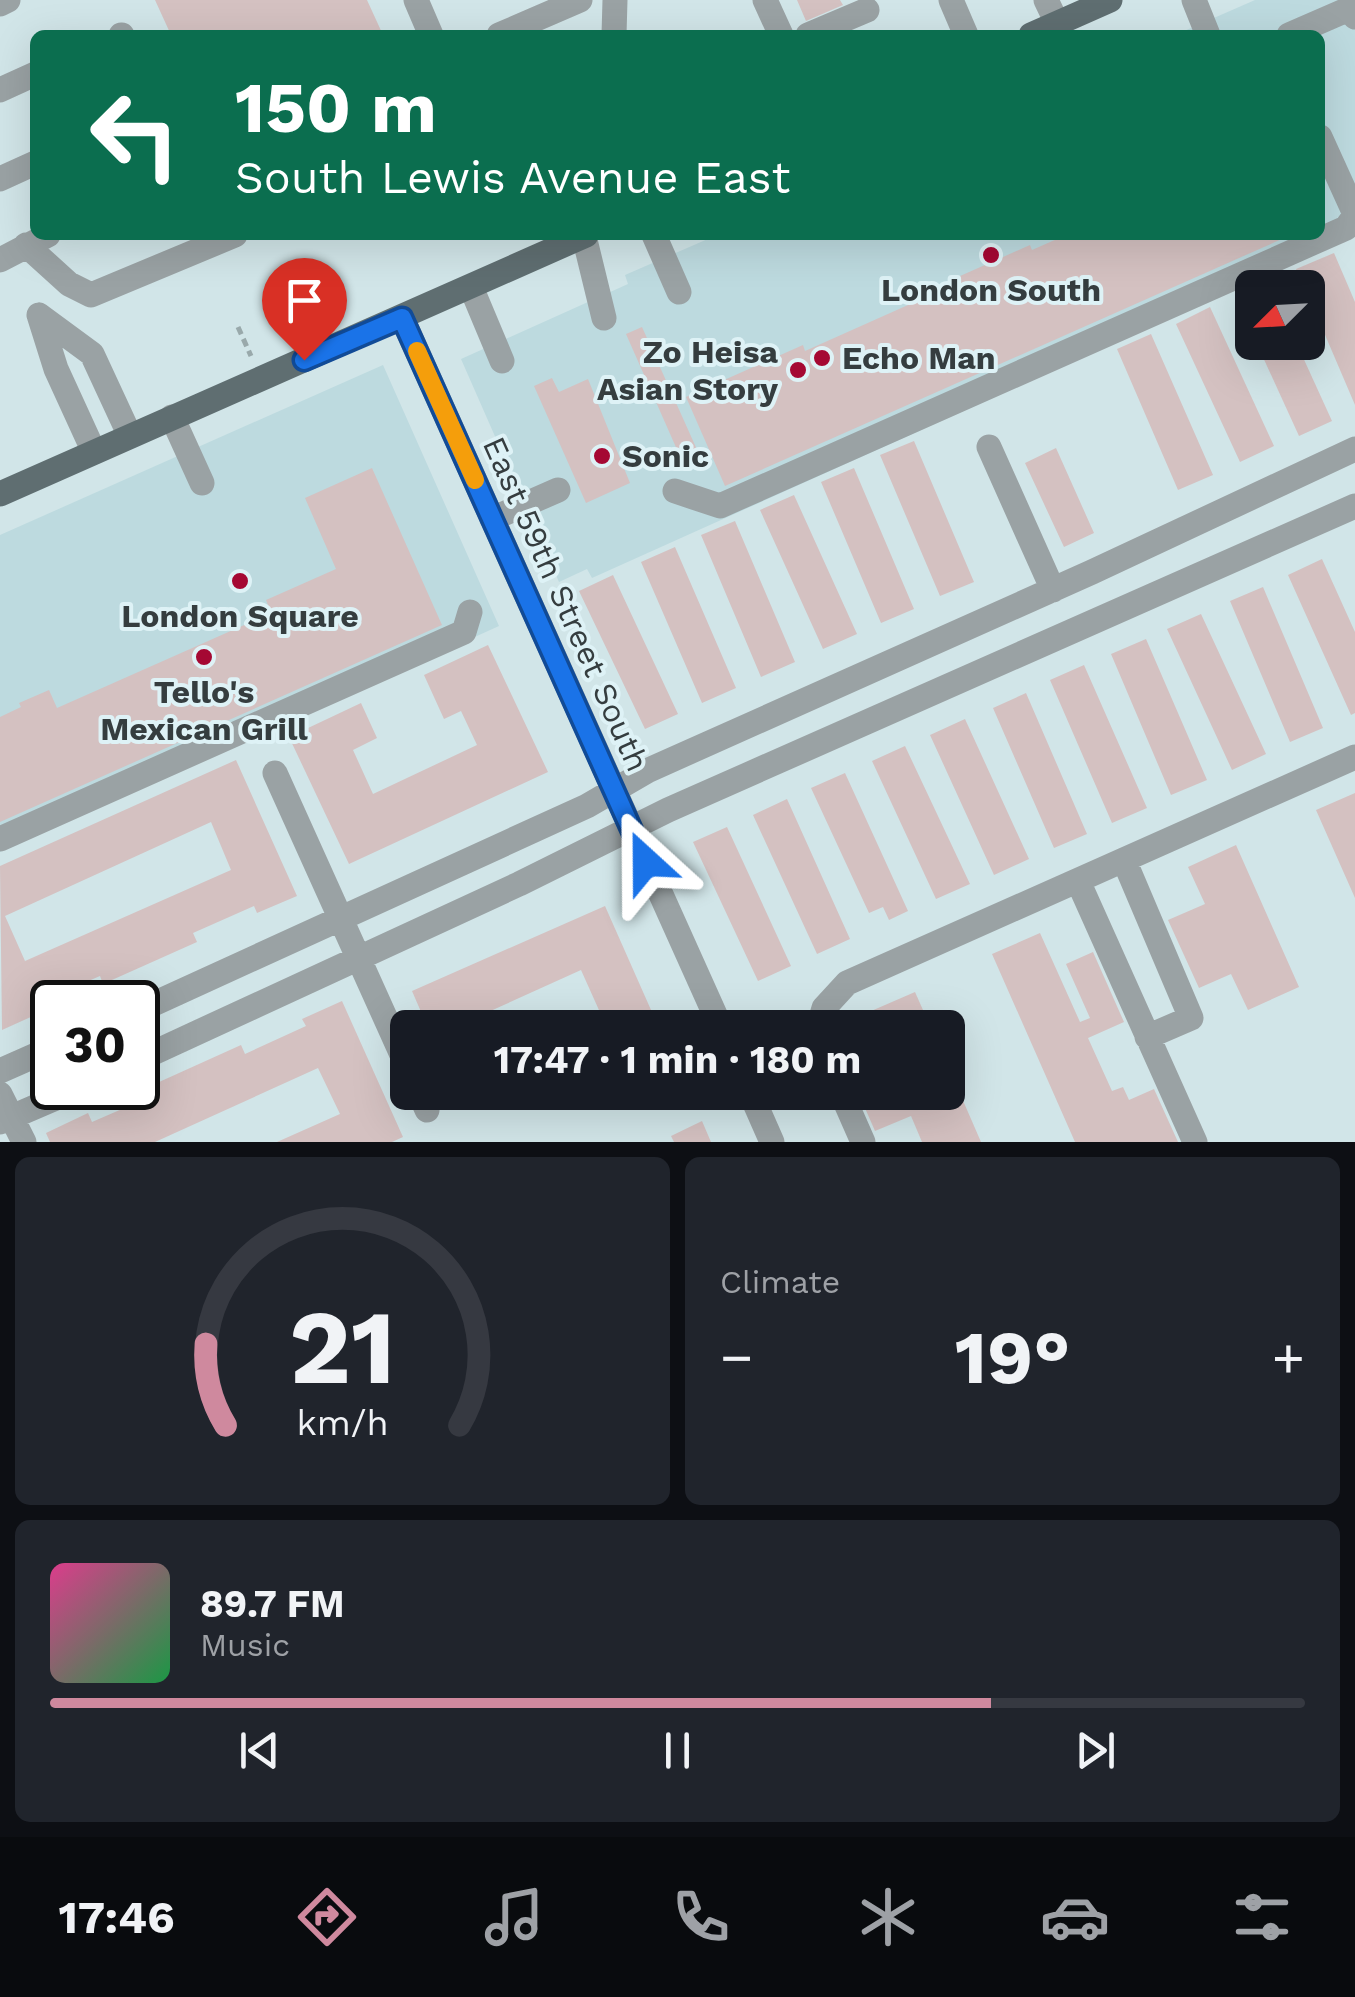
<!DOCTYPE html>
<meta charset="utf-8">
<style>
body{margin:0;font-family:"Work Sans",sans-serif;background:#20242c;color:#f1f3f6;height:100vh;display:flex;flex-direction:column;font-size:38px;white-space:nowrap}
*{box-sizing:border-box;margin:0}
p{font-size:32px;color:#9ea1a6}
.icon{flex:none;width:55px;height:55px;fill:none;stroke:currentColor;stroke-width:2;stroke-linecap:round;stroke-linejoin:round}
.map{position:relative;height:1142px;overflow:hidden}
.drawer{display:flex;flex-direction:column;gap:15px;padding:15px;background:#0d0f14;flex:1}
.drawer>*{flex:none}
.banner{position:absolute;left:30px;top:30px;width:1295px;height:210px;border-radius:15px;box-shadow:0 10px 40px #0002;background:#0b6e4f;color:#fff;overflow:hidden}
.needle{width:65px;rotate:246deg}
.buttons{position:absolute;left:1235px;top:270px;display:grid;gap:20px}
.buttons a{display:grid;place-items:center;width:90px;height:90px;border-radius:15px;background:#171b24;box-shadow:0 10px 40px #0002;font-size:50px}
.speed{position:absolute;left:30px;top:980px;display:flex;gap:20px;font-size:50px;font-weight:700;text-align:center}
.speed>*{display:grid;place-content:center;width:130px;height:130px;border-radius:50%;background:#171b24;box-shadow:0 10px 40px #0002;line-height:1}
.speed .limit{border:5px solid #111;border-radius:15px;background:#fff;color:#111}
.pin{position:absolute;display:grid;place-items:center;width:85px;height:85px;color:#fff;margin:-102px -42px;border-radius:50% 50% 50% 0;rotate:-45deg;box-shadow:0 0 10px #0007}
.pin .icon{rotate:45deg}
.me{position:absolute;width:110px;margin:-55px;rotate:336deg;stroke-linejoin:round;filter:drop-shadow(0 0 8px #0008)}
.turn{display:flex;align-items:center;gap:35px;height:210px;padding:0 40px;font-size:45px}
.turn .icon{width:130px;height:130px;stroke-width:2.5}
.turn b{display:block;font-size:70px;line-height:85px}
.big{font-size:75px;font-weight:700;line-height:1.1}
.drawer .card{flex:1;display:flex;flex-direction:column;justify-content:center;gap:15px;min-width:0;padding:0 35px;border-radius:15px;background:#20242c}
.drawer .dial{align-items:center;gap:0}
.dial svg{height:260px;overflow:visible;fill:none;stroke:#363941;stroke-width:7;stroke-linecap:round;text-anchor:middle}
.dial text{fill:#f1f3f6;stroke:none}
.song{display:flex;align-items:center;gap:30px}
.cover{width:120px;height:120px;border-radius:15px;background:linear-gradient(135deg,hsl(330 70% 55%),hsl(140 70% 35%))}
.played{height:10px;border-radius:5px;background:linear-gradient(90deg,#cf899e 75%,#363941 75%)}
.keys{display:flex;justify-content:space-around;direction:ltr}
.heat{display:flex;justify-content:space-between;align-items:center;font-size:55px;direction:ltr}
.drawer .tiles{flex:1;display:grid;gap:15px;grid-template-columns:1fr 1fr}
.card:last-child{grid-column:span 2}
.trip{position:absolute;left:390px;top:1010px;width:575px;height:100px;border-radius:15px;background:#171b24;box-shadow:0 10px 40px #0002;font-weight:700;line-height:100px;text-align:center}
.tab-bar{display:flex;height:160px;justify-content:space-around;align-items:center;background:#090b0e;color:#9ea1a6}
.tab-bar .icon{width:70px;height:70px}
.tab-bar .selected{color:#cf899e}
.tab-bar b{font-size:45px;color:#f1f3f6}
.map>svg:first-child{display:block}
.built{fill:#bddadf}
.building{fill:#d4c1c1;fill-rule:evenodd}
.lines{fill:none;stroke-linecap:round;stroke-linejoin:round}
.path{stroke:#99a9ab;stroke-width:5;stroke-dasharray:8 5;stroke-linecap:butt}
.minor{stroke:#9aa2a4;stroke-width:25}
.major{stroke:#5f6e71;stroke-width:25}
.route-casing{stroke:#114b97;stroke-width:25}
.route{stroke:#1a73e8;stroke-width:18}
.slow{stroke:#f59e0b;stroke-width:18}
.poi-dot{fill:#a50833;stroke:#def2f6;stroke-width:4}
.labels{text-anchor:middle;stroke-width:8;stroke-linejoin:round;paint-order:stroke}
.poi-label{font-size:32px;font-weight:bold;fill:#353d3f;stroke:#def2f6}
.street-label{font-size:32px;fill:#353d3f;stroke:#def2f6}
</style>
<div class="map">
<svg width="1355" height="1142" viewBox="0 0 1355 1142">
<rect width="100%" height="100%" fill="#d1e5e8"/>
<path class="built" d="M1255 0H1355V235L592 578 587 569 559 582 461 359 628 284 625 275 717 235H1320V35H1175Z
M383 365 499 626 0 852V535Z"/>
<path class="building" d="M155 0H367L383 35H171Z
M797 0H840L843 5 806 21Z
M1066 235H1291L725 486 686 397 803 345 805 351 917 301 915 296 1030 245 1032 250Z
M1334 253 1355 302V405L1308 295V288H1304L1296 269Z
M1252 288V334L1235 296Z
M1210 307 1274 446 1240 462 1176 324Z
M642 327 703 463 686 470 626 334Z
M1151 334 1213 475 1178 490 1117 349Z
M1256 342H1296L1332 421 1299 436Z
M552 378 559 392 588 379 630 483 586 503 534 386Z
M914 441 974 582 940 596 880 455Z
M1056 448 1094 533 1064 547 1025 463Z
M372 468 442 625 0 822V717L21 707 19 703 49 690 57 708 271 613 266 600 336 569 305 498Z
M854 468 914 609 881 623 821 482Z
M794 495 857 634 823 649 760 510Z
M735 521 795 662 761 677 701 535Z
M675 547 736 688 702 703 641 562Z
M1322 559 1355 632V713L1351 715 1288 575Z
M613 575 678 714 645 729 579 591Z
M1263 587 1323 728 1290 742 1230 601Z
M1201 614 1266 754 1232 770 1167 629Z
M1146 639 1207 780 1171 795 1111 654Z
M488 645 548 772 349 864 289 737 361 703 377 738 353 750 373 794 477 745 461 711 444 719 424 675Z
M1084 665 1147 808 1112 823 1050 680Z
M1026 693 1087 834 1054 848 993 708Z
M965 719 1029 859 994 875 930 735Z
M905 746 970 884 936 899 872 761Z
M236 760 297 896 257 913 254 906 193 933 197 942 103 984 100 976 40 1002 44 1011 2 1030 0 866ZM211 822 231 870 25 961 5 916Z
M845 773 908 911 889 920 883 907 869 913 811 788Z
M1355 793V898L1316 810Z
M787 799 850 939 817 954 753 815Z
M727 827 791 966 758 981 693 842Z
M1236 845 1299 987 1248 1010 1231 974 1199 988 1168 920 1205 904 1188 867Z
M605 906 659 1028H607L581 970 486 1013 492 1028H428L412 991Z
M1040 933 1080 1022 1090 1018 1066 964 1093 952 1124 1022 1088 1038 1112 1091 1123 1087 1129 1100 1154 1089 1178 1142H1075L992 954Z
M915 992 931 1028H859L855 1018Z
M342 1001 403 1137 392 1142H277L340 1114 318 1068 155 1142H50L46 1133 88 1113 92 1122 152 1096 148 1087 241 1045 245 1054 306 1026 302 1019Z
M948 1066 981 1142H922L911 1116 875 1131 858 1092H948Z
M702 1121 711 1142H674L671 1136Z"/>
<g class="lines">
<path class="path" d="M238 327 251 356"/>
<path class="minor" d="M416 0 431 35
M765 0 781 35
M951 0 966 35
M1046 0 1057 23
M1194 0 1208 35
M0 4 8 0
M121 35H122
M499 35 580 0
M614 35 615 0
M808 35 867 10
M1289 35 1351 8 1355 17
M0 90 35 74
M1320 137 1355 214
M0 179 35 163
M654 235 679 292
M584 236 604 318
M26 245 69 284 91 295 235 235
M0 260 48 235
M471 287 502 361
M39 315 92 354 130 436
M39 315 56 369 94 452
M402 318 721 1028
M172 417 202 483
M989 447 1053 590
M675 491 720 506 1346 228 1355 215
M492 519 558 490
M275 773 408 1068
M0 839 464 632 470 612
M1124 860 1191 1018 1147 1037
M1078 881 1195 1142
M138 1011 587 806 649 770 1092 572 1355 449
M818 1028 824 1008 847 983 1355 757
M138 1060 519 884 668 810 1355 506
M0 1071 52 1048
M419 1092 427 1110
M750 1092 772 1142
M841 1092 863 1142
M0 1094 24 1142
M0 1122 79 1088"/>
<path class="major" d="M1031 35 1110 0
M0 494 586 235"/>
</g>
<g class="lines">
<defs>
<path id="route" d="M304 360 402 318 646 862"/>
</defs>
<use href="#route" class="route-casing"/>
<use href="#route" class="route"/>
<path class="slow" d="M417 351 475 480"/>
</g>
<g class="poi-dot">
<circle cx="991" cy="255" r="10"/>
<circle cx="822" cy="358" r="10"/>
<circle cx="798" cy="370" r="10"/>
<circle cx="602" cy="456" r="10"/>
<circle cx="240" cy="581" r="10"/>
<circle cx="204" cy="657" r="10"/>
</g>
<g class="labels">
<g class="poi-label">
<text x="991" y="301">London South</text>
<text x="778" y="363" text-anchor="end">Zo Heisa<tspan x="778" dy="37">Asian Story</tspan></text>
<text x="842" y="369" text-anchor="start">Echo Man</text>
<text x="622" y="467" text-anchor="start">Sonic</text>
<text x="240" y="627">London Square</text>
<text x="204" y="703">Tello's<tspan x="204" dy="37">Mexican Grill</tspan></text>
</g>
<g class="street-label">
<text transform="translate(566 604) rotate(66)" y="11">East 59th Street South</text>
</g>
</g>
</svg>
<div class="buttons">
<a><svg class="needle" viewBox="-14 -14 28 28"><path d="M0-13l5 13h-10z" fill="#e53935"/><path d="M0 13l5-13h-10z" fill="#9ea1a6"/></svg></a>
</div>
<div class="speed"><div class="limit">30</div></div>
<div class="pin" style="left:304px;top:360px;background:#d93025"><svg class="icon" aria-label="arrive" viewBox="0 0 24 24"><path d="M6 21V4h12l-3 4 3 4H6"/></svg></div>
<svg class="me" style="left:646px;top:862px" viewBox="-20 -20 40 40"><path d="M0-17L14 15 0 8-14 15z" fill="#1a73e8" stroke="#fff" stroke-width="4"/></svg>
<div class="trip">17:47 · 1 min · 180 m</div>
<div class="banner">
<div class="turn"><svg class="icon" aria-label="left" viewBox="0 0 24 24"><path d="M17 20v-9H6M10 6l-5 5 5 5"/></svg><div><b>150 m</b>South Lewis Avenue East</div></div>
</div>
</div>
<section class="drawer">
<div class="tiles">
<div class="card dial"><svg viewBox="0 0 100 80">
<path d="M14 69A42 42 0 1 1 86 69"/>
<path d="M14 69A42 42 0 0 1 8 44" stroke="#cf899e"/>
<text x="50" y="56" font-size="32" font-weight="700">21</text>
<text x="50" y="72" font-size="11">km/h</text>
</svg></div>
<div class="card"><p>Climate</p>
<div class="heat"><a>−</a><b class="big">19°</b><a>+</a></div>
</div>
<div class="card">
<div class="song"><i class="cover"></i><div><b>89.7 FM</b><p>Music</p></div></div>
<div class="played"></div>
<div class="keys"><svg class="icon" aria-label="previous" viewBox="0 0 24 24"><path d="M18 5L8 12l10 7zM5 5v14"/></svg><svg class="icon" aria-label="pause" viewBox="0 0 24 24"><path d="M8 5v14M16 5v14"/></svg><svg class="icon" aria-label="next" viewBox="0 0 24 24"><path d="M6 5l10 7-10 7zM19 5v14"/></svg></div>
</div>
</div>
</section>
<nav class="tab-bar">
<b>17:46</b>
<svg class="icon selected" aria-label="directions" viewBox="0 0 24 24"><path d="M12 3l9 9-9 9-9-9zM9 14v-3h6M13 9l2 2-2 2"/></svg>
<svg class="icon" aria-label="music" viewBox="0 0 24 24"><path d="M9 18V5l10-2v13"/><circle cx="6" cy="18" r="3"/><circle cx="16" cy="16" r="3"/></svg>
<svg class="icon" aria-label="phone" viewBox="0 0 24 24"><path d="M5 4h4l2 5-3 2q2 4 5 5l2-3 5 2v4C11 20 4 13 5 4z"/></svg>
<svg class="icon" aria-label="climate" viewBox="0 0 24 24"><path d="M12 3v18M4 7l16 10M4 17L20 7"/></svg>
<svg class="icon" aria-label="car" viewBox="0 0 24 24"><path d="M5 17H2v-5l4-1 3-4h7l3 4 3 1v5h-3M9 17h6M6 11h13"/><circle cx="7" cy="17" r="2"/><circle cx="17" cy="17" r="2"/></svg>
<svg class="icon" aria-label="filters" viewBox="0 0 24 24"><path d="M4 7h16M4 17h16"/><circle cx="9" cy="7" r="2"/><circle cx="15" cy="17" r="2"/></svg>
</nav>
